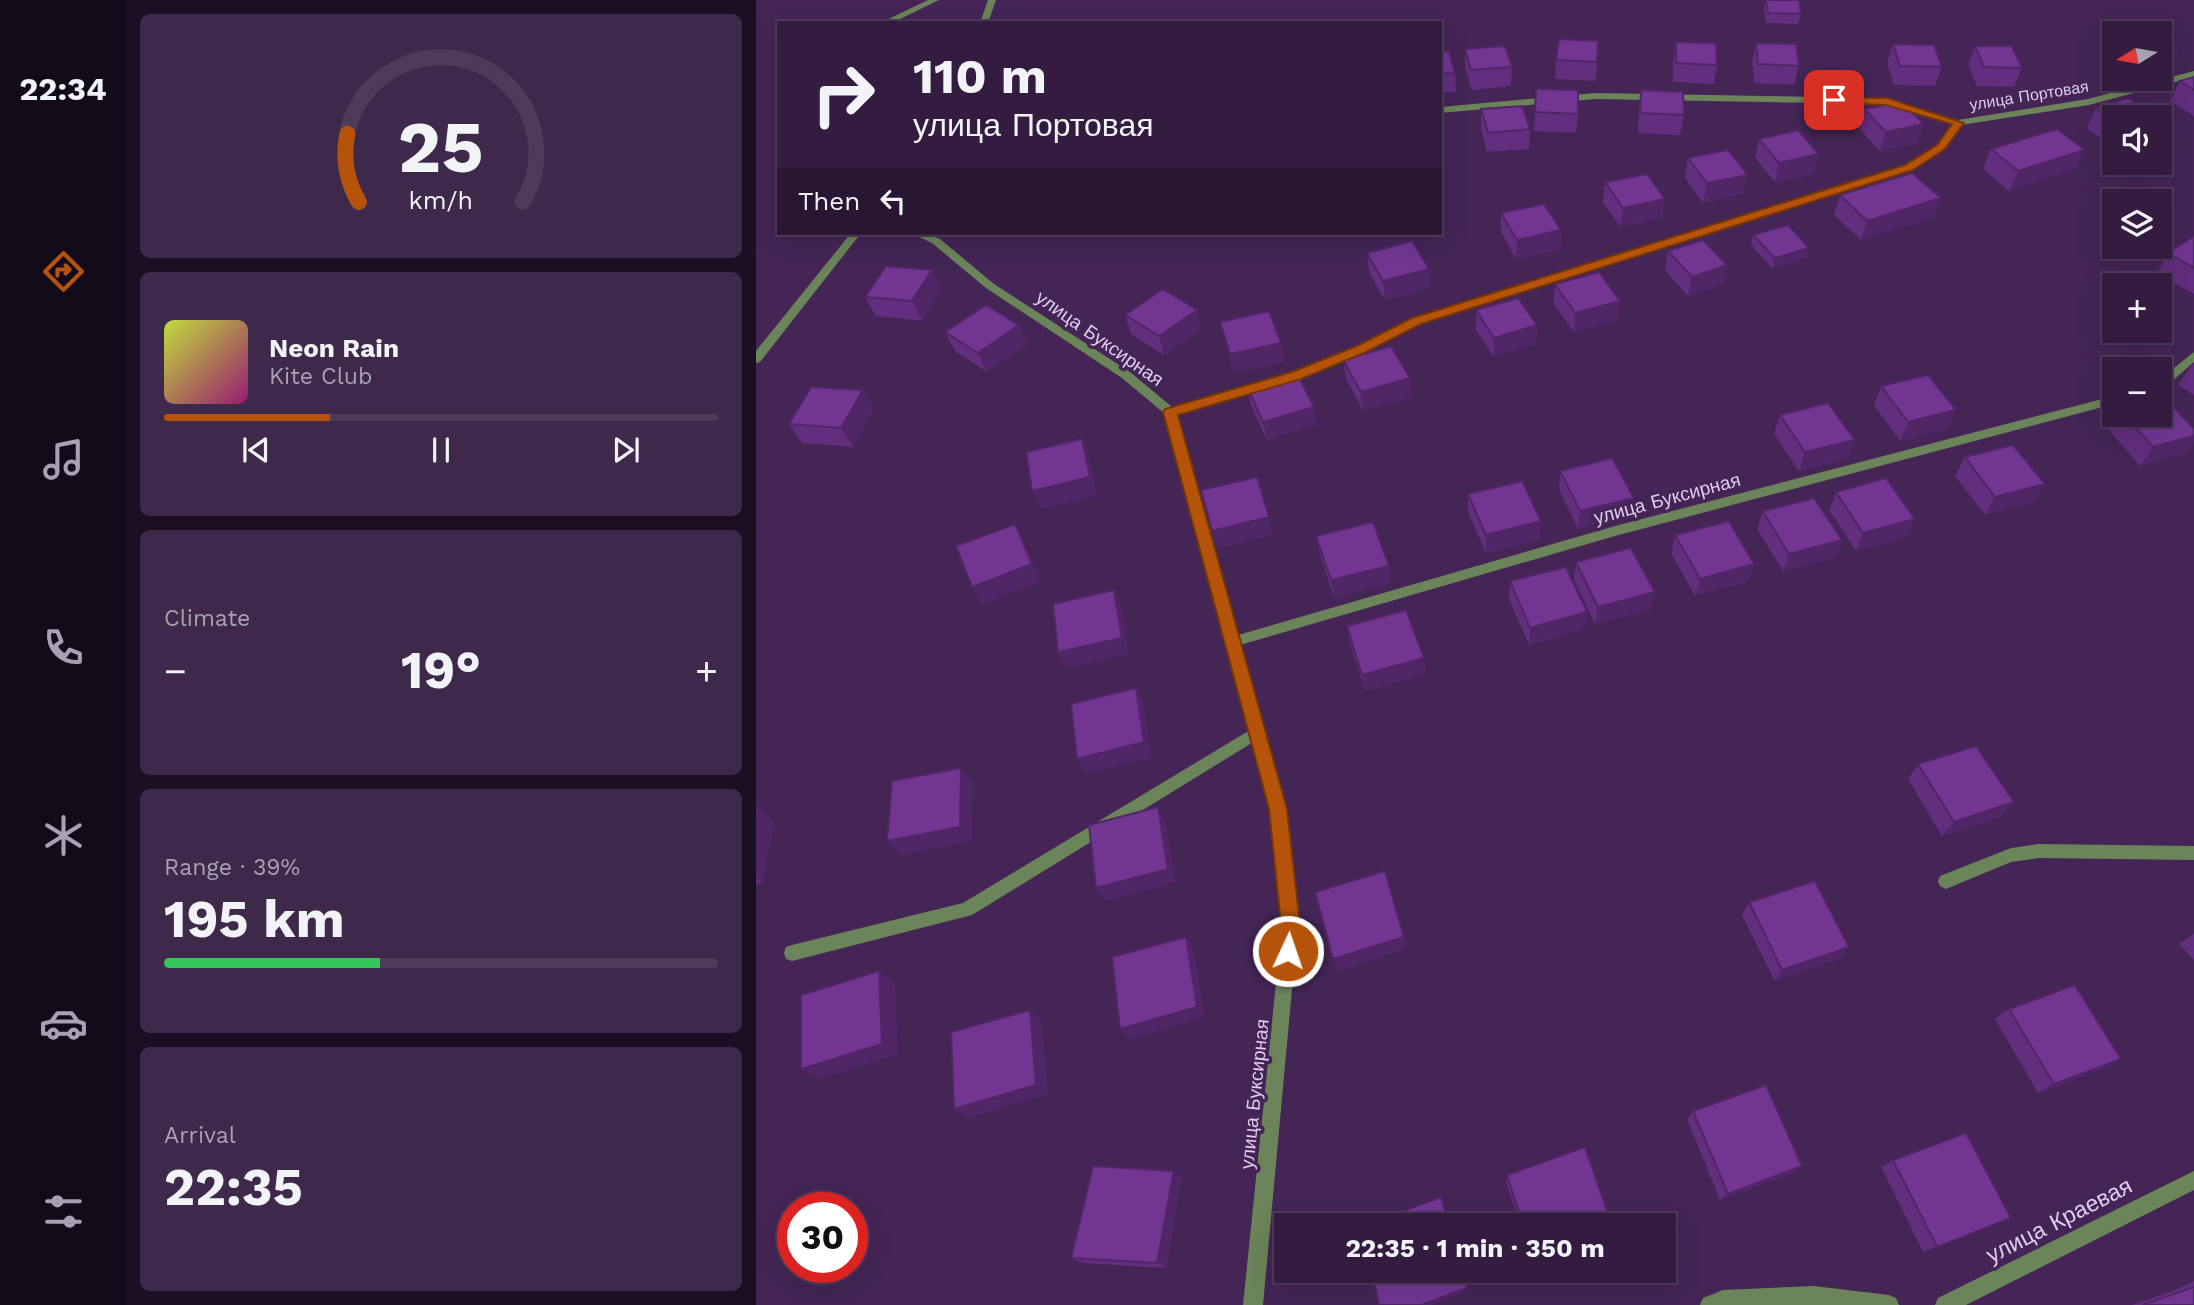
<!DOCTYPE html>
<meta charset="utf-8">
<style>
body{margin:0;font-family:"Work Sans",sans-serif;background:#3e294b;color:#f1f3f6;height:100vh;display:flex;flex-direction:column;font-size:26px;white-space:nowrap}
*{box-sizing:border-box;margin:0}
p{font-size:23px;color:#a9a1b1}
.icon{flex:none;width:38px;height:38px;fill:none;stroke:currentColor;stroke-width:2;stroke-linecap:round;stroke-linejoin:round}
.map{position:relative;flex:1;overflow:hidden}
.details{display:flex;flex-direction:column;gap:14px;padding:14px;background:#1c0f23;width:630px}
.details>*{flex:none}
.hud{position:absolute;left:21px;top:21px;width:665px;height:214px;border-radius:0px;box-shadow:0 7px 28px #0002,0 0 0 2px #4e3a59;background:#331c40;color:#f1f3f6;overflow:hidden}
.needle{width:46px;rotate:259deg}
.fabs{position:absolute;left:1346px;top:21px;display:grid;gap:14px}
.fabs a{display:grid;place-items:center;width:70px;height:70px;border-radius:0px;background:#331c40;box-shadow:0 7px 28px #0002,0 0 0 2px #4e3a59;font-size:35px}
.speed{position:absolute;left:21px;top:1192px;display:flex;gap:14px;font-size:35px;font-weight:700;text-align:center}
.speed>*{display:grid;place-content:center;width:91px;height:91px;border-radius:50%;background:#331c40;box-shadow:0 7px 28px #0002,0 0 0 2px #4e3a59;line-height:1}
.speed .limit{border:10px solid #d22;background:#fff;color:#111}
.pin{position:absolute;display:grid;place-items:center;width:60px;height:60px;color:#fff;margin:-30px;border-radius:14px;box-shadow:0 4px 10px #0006}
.me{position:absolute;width:77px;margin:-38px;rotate:3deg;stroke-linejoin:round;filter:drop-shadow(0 0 5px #0008)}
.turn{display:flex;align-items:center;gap:24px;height:147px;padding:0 21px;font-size:32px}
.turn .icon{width:91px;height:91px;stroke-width:2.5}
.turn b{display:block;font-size:49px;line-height:60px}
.then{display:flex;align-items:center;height:66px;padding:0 21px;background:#0003;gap:14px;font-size:26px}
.big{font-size:52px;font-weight:700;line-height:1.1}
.details .widget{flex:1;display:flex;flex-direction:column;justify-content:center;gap:10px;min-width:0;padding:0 24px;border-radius:10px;background:#3e294b}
.details .dial{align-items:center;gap:0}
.dial svg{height:182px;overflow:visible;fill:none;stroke:#4e3a59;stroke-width:7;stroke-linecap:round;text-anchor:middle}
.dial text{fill:#f1f3f6;stroke:none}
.song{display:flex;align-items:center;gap:21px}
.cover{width:84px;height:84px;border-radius:10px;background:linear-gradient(135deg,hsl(70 70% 55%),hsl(320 70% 35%))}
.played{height:7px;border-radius:4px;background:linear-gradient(90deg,#b45309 30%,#4e3a59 30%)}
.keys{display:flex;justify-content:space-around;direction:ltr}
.heat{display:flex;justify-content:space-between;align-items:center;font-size:38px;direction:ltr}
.charge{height:10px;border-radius:5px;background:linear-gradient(90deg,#34c759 39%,#4e3a59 0)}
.trip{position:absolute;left:518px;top:1213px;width:402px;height:70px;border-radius:0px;background:#331c40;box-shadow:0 7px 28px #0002,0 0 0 2px #4e3a59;font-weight:700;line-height:70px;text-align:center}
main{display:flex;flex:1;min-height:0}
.tab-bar{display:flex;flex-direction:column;width:126px;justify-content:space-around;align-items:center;background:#140b1a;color:#a9a1b1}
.tab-bar .icon{width:49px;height:49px}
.tab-bar .on{color:#b45309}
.tab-bar b{font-size:32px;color:#f1f3f6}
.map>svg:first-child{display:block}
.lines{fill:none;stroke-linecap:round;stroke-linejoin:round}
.service{fill:#6c8459;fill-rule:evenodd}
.minor{fill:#6c8459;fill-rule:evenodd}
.wall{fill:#622e7e}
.shaded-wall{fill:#502666}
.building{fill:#723692;stroke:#502666;stroke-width:2}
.route{fill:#b45309;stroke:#753606;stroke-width:2}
.labels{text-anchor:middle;stroke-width:7;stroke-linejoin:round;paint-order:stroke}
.far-street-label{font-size:16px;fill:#dfcdeb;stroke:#442556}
.street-label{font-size:19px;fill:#dfcdeb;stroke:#442556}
.near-street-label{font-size:23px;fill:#dfcdeb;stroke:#442556}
</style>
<main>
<nav class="tab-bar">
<b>22:34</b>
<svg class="icon on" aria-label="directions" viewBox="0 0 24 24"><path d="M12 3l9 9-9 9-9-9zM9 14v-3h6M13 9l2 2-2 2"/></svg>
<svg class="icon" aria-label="music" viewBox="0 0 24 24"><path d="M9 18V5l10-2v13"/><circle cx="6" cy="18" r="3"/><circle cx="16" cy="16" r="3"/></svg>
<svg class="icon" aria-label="phone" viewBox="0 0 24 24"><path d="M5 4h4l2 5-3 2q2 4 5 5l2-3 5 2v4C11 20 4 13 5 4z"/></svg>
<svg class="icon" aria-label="climate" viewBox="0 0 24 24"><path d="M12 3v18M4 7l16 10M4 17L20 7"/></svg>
<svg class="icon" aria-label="car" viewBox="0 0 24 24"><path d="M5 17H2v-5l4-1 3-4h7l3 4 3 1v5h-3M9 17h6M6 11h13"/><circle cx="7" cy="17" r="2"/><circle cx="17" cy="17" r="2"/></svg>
<svg class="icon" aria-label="filters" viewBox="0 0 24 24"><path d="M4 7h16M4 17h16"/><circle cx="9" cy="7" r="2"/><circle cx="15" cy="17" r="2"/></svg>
</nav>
<section class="details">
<div class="widget dial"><svg viewBox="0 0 100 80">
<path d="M14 69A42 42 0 1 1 86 69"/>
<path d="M14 69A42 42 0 0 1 9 39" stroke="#b45309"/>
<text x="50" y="56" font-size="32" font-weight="700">25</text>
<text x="50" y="72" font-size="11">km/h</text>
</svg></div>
<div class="widget">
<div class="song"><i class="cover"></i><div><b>Neon Rain</b><p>Kite Club</p></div></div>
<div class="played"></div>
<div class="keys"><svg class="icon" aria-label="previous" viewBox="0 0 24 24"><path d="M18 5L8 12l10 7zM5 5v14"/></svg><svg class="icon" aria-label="pause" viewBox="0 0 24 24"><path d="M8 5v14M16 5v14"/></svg><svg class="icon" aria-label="next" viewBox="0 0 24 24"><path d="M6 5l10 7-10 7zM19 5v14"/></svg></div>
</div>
<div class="widget"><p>Climate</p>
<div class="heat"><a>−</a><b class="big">19°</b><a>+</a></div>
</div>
<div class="widget"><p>Range · 39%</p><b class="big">195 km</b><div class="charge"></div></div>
<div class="widget"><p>Arrival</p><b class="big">22:35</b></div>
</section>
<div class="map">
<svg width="1438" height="1305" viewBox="0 0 1438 1305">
<rect width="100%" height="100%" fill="#442556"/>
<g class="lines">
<path class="service" d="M172 0H183L136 23H124Z
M499 727 504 728 506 733 504 738 216 915 36 961 30 959 28 953 30 947 36 945 207 903Z
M1283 844 1438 846V860L1283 858 1255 862 1190 889 1184 886 1182 881 1184 876 1255 848Z"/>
<path class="minor" d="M232 0H240L232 23H224Z
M1438 71V77L1333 105 1205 125 1188 149 1157 170 665 324 610 352 530 383 526 384 520 380 522 377 602 346 657 318 1149 166 1182 145 1196 124 1130 104 839 99 684 113V107L839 93 1131 98 1202 120 1332 99Z
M95 233H105L4 362 0 363V351Z
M155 233H169L184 239 238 284 374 372 416 407 507 381 511 382V388L421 414 482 635 859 526 1358 396V404L859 536 484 645 530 809 542 924 507 1305H487L526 924 514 809 409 414 366 378 230 288 176 243Z
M1438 352V362L1408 388 1404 389V379Z
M1438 1171V1190L1210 1305H1179L1182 1298Z
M1058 1286 1133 1295 1140 1298 1143 1305H944L947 1298 967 1290Z"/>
</g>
<path class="wall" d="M1010 0H1043L1045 14 1042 24 1010 23 1008 8Z
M920 42 961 65 958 84 917 82V61Z
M1000 43 1043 66 1038 85 998 83 996 62Z
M1137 44 1186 67 1179 86 1138 85 1131 63Z
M1219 46 1266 68 1258 87 1221 86 1212 65Z
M709 49 756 67 755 86 716 90 709 68Z
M684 52 699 73 700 92 684 93Z
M800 60 841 62 840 81 799 79Z
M1438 77V116L1414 101 1424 81Z
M780 89 822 114 820 133 778 131Z
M885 90 928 115 924 135 882 133 883 109Z
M1340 108 1358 117V147L1331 128Z
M725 109 774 129 773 149 731 152 725 129Z
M1108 109 1168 124 1161 143 1124 151 1103 128Z
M1003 139 1058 174 1019 182 999 158Z
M1235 149 1329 150 1320 169 1253 191 1227 169Z
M932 158 987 194 947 203 929 178Z
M849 182 909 199 906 218 864 227 847 202Z
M1084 195 1185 198 1178 217 1105 240 1078 215Z
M745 213 805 230 804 250 760 259 745 232Z
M997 235 1053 248 1051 258 1016 268 995 245Z
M1438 236V294L1401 273 1412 253Z
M912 251 971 265 967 284 932 296 909 270Z
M611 253 673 288 629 300 613 272Z
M799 284 862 320 818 332 797 303Z
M185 289 166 321 120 316 109 297Z
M720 310 781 325 780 344 738 357 720 330Z
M369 315 445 329 408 355 375 334Z
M464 322 525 343 528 362 478 373Z
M263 325 271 344 231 372 199 351 189 332Z
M587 360 654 378 655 397 607 411 590 378Z
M1438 364V395L1422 385 1435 366Z
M1125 386 1191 429 1144 441 1118 405Z
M491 387 558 407 561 425 511 440 495 406Z
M107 390 118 409 97 447 46 443 33 424Z
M1024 415 1092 458 1043 471 1018 434Z
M1361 415H1404L1429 453 1384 466 1352 429Z
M1209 457 1277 502 1229 515 1199 476Z
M804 471 878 498 875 516 822 529 803 489Z
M1080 492 1159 519 1151 537 1100 551 1073 510Z
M712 494 784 539 730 553 712 512Z
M1007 511 1086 540 1079 557 1027 571 1001 529Z
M919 535 993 581 939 596 915 553Z
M560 536 634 583 578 598 564 554Z
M820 562 895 609 839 624 818 580Z
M754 581 831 612 829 629 773 645 753 599Z
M591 626 668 658 669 675 609 691 594 643Z
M1162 764 1245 817 1186 836 1152 779Z
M0 807 18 821 6 883 0 884Z
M993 902 1093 947 1083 959 1019 981 986 915Z
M1438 934V960L1423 944Z
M1253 1009 1365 1059 1348 1068 1282 1093 1239 1019Z
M937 1111 1037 1173 964 1200 931 1119Z
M1137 1160 1181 1247 1167 1252 1125 1167Z
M418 1171 426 1177 410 1268 327 1263 315 1258Z
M751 1175 856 1225H764L750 1182Z
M1438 1281V1305H1376L1417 1291Z"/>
<path class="shaded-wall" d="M1420 50 1415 60 1404 63V55Z
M1168 124 1161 143 1124 151 1130 132Z
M1329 150 1320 169 1253 191 1262 171Z
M1063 154 1058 174 1019 182 1023 163Z
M992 175 987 194 947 203 951 183Z
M1185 198 1178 217 1105 240 1111 221Z
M909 199 906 218 864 227 867 208Z
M805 230 804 250 760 259 761 240Z
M1053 248 1051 258 1016 268 1019 258Z
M971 265 967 284 932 296 936 277Z
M673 269V288L629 300 627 281Z
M176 270 185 289 166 321 156 301Z
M864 301 862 320 818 332 819 313Z
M441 310 445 329 408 355 403 336Z
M263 325 271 344 231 372 222 353Z
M781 325 780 344 738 357V338Z
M525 343 528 362 478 373 474 354Z
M654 378 655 397 607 411 605 392Z
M107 390 118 409 97 447 85 428Z
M558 407 561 425 511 440 507 422Z
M1200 410 1191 429 1144 441 1152 422Z
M1438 436V442L1429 453 1384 466 1397 447Z
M326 439 333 458 341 496 285 509 276 491Z
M1099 440 1092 458 1043 471 1049 452Z
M1289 484 1277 502 1229 515 1239 497Z
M878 498 875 516 822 529 824 511Z
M513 517 517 535 461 549 456 531Z
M1159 519 1151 537 1100 551 1107 533Z
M785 521 784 539 730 553V535Z
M259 524 268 542 285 581 226 605 216 587Z
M1086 540 1079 557 1027 571 1033 554Z
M998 564 993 581 939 596 944 579Z
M633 566 634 583 578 598 575 580Z
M358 590 366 608 373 654 311 669 302 652Z
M899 592 895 609 839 624 842 607Z
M831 612 829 629 773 645 774 628Z
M668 658 669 675 609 691 606 675Z
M380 688 388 705 395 758 330 774 321 759Z
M205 768 217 783 216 841 146 855 131 841Z
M1258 802 1245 817 1186 836 1198 822Z
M1 807 18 821 6 883 0 878V812Z
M402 807 410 822 419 882 349 901 340 888Z
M430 937 438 949 448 1018 374 1039 364 1029Z
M648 937 650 949 580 971 577 959Z
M1093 947 1083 959 1019 981 1026 970Z
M123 971 139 983 142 1054 63 1079 45 1069Z
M274 1010 286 1020 292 1094 212 1118 198 1109Z
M1365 1059 1348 1068 1282 1093 1298 1084Z
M1046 1166 1037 1173 964 1200 972 1194Z
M418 1171 426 1177 410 1268 401 1263Z
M711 1288V1291L675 1305H665Z"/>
<path class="building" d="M1010 0H1043L1045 14 1012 13Z
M1390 31 1394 33H1381Z
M803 39 842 41 841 62 800 60Z
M1404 39 1420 50 1404 55Z
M920 42 960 43 961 65 920 63Z
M1000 43 1040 44 1043 66 1002 64Z
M1137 44 1178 45 1186 67 1144 66Z
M749 46 756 67 715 70 709 49Z
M1219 46H1256L1266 68 1228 67Z
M693 51 699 73 684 74V52Z
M1438 77V90L1424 81Z
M780 89 822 90V114L779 112Z
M885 90 927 92 928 115 884 113Z
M1372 98 1400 117H1358V121L1340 108Z
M1145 102 1168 124 1130 132 1108 109Z
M766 106 774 129 732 133 725 109Z
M1301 129 1329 150 1262 171 1235 149Z
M1042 130 1063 154 1023 163 1003 139Z
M972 150 992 175 951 183 932 158Z
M1156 173 1185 198 1111 221 1084 195Z
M891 174 909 199 867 208 849 182Z
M788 204 805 230 761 240 745 213Z
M1032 225 1053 248 1019 258 997 235Z
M1438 236V268L1412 253Z
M947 240 971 265 936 277 912 251Z
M656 241 673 269 627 281 611 253Z
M130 266 176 270 156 301 109 297Z
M843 272 864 301 819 313 799 284Z
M407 289 441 310 403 336 369 315Z
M762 298 781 325 738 338 720 310Z
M230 305 263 325 222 353 189 332Z
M513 311 525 343 474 354 464 322Z
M635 346 654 378 605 392 587 360Z
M541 373 558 407 507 422 491 387Z
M1172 375 1200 410 1152 422 1125 386Z
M55 387 107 390 85 428 33 424Z
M1409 398 1438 429V436L1397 447 1368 415H1404V400Z
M1072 403 1099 440 1049 452 1024 415Z
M326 439 334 477 276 491 270 452Z
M1257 445 1289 484 1239 497 1209 457Z
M856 458 878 498 824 511 804 471Z
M501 477 513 517 456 531 445 490Z
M1130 478 1159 519 1107 533 1080 492Z
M766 481 785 521 730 535 712 494Z
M1058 498 1086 540 1033 554 1007 511Z
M973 521 998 564 944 579 919 535Z
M617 522 633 566 575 580 560 536Z
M259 524 276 564 216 587 200 546Z
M875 548 899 592 842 607 820 562Z
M810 567 831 612 774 628 754 581Z
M358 590 366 638 302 652 297 604Z
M650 610 668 658 606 675 591 626Z
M380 688 388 742 321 759 315 704Z
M1220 746 1258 802 1198 822 1162 764Z
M205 768 204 827 131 841 136 781Z
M402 807 412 869 340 888 333 825Z
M629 871 648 937 577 959 559 892Z
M1059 881 1093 947 1026 970 993 902Z
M430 937 441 1007 364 1029 356 957Z
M123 971 126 1044 45 1069V995Z
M1319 985 1365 1059 1298 1084 1253 1009Z
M274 1010 280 1085 198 1109 195 1032Z
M1010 1085 1046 1166 972 1194 937 1111Z
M1210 1133 1255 1218 1181 1247 1137 1160Z
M829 1147 856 1225H767L751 1175Z
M337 1166 418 1171 401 1263 315 1258Z
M685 1197 693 1225H609Z
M615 1270H706L711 1288 665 1305H623Z
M1438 1287V1305H1387Z"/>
<path class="route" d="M1074 98H1131L1208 123 1189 149 1157 170 665 324 610 352 545 379 422 415 531 809 544 924 538 957 532 960 525 957 522 951 525 924 513 809 407 412 409 409 536 372 601 346 656 318 1149 165 1181 145 1196 124 1130 105 1078 103 1072 100Z"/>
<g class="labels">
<g class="far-street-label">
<text transform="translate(1273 95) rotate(-9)" y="6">улица Портовая</text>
</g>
<g class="street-label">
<text transform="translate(344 338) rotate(35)" y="7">улица Буксирная</text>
<text transform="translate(911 498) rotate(-15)" y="7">улица Буксирная</text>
<text transform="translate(498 1094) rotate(-84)" y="7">улица Буксирная</text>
</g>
<g class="near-street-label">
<text transform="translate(1303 1220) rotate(-27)" y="8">улица Краевая</text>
</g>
</g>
</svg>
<div class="fabs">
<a><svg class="needle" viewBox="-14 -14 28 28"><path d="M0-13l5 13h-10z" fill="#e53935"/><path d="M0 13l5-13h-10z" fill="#a9a1b1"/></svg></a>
<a><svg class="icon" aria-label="sound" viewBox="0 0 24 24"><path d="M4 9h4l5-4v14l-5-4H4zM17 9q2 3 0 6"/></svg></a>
<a><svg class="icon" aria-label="layers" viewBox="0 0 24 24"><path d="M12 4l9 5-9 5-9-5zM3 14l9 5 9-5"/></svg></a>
<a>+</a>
<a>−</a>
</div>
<div class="speed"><div class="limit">30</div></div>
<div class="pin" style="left:1078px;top:100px;background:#d93025"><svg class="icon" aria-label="arrive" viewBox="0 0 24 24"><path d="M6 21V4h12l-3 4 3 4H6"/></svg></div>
<svg class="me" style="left:532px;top:951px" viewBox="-20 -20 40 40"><circle r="17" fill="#b45309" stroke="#fff" stroke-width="3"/><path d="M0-11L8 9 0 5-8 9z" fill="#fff"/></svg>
<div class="trip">22:35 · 1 min · 350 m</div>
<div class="hud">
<div class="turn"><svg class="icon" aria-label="right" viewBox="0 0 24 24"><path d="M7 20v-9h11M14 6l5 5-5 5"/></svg><div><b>110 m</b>улица Портовая</div></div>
<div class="then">Then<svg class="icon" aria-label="left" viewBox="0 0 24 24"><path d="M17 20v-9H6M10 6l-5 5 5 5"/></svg></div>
</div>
</div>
</main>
